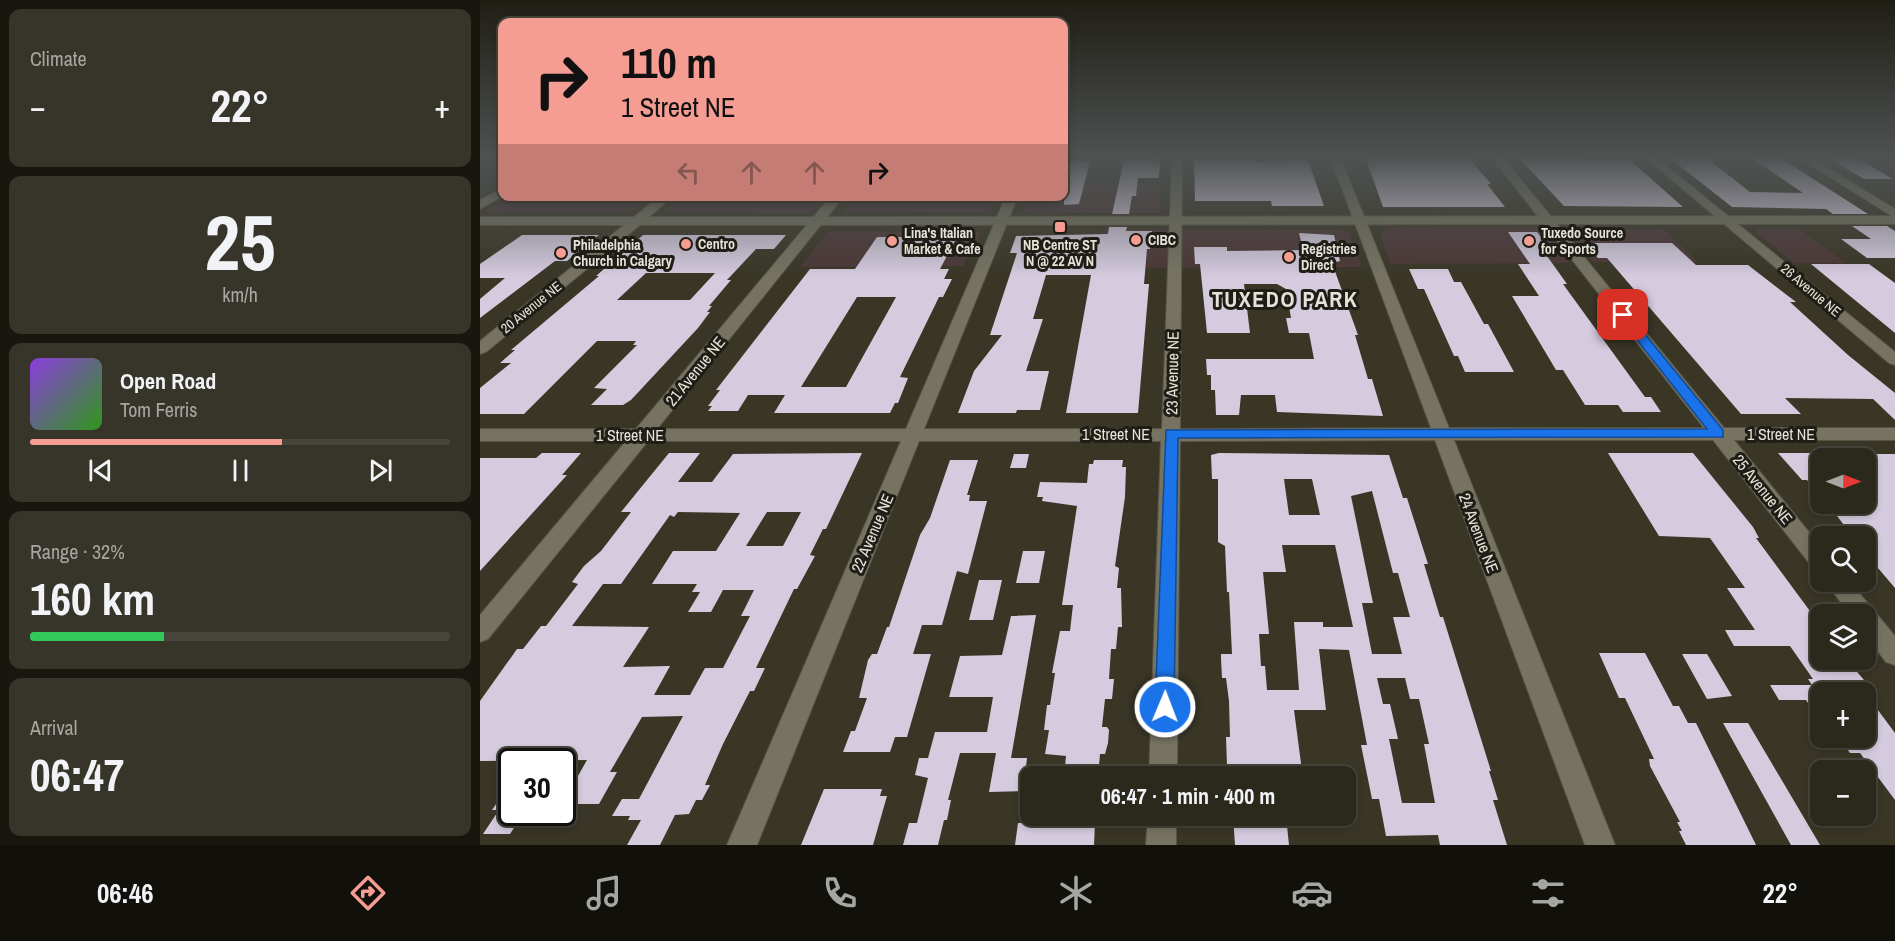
<!DOCTYPE html>
<meta charset="utf-8">
<style>
body{margin:0;font-family:"Archivo Narrow",sans-serif;background:#373429;color:#f1f3f6;height:100vh;display:flex;flex-direction:column;font-size:22px;white-space:nowrap}
*{box-sizing:border-box;margin:0}
p{font-size:20px;color:#a6a6a3}
.icon{flex:none;width:33px;height:33px;fill:none;stroke:currentColor;stroke-width:2;stroke-linecap:round;stroke-linejoin:round}
.map{position:relative;flex:1;overflow:hidden}
.side{display:flex;flex-direction:column;gap:9px;padding:9px;background:#18160f;width:480px}
.side>*{flex:none}
.hud{position:absolute;left:18px;top:18px;width:570px;height:183px;border-radius:12px;box-shadow:0 3px 9px #0003,0 0 0 2px #47443b;background:#f59c93;color:#111;overflow:hidden}
.needle{width:39px;rotate:90deg}
.tools{position:absolute;left:1330px;top:448px;display:grid;gap:12px}
.tools a{display:grid;place-items:center;width:66px;height:66px;border-radius:12px;background:#2b281c;box-shadow:0 3px 9px #0003,0 0 0 2px #47443b;font-size:30px}
.speed{position:absolute;left:18px;top:748px;display:flex;gap:12px;font-size:30px;font-weight:700;text-align:center}
.speed>*{display:grid;place-content:center;width:78px;height:78px;border-radius:50%;background:#2b281c;box-shadow:0 3px 9px #0003,0 0 0 2px #47443b;line-height:1}
.speed .limit{border:3px solid #111;border-radius:9px;background:#fff;color:#111}
.pin{position:absolute;display:grid;place-items:center;width:51px;height:51px;color:#fff;margin:-26px;border-radius:12px;box-shadow:0 3px 9px #0006}
.me{position:absolute;width:66px;margin:-33px;rotate:1deg;stroke-linejoin:round;filter:drop-shadow(0 0 4px #0008)}
.turn{display:flex;align-items:center;gap:21px;height:126px;padding:0 24px;font-size:27px}
.turn .icon{width:78px;height:78px;stroke-width:2.5}
.turn b{display:block;font-size:42px;line-height:51px}
.lanes{display:flex;align-items:center;height:57px;padding:0 24px;background:#0003;justify-content:center;gap:30px;direction:ltr}
.lanes .off{opacity:.35}
.big{font-size:45px;font-weight:700;line-height:1.1}
.side .card{flex:1;display:flex;flex-direction:column;justify-content:center;gap:9px;min-width:0;padding:0 21px;border-radius:12px;background:#373429}
.side .dial{align-items:center;gap:0}
.dial b{font-size:78px;line-height:1}
.song{display:flex;align-items:center;gap:18px}
.cover{width:72px;height:72px;border-radius:9px;background:linear-gradient(135deg,hsl(270 70% 55%),hsl(110 70% 35%))}
.played{height:6px;border-radius:3px;background:linear-gradient(90deg,#f59c93 60%,#47443b 60%)}
.keys{display:flex;justify-content:space-around;direction:ltr}
.heat{display:flex;justify-content:space-between;align-items:center;font-size:33px;direction:ltr}
.charge{height:9px;border-radius:4px;background:linear-gradient(90deg,#34c759 32%,#47443b 0)}
.trip{position:absolute;left:540px;top:766px;width:336px;height:60px;border-radius:12px;background:#2b281c;box-shadow:0 3px 9px #0003,0 0 0 2px #47443b;font-weight:700;line-height:60px;text-align:center}
.tab-bar{display:flex;height:96px;justify-content:space-around;align-items:center;background:#11100b;color:#a6a6a3}
.tab-bar .icon{width:42px;height:42px}
.tab-bar .selected{color:#f59c93}
.tab-bar b{font-size:27px;color:#f1f3f6}
main{display:flex;flex:1;min-height:0}
.map>svg:first-child{display:block}
.commercial{fill:#4c3737}
.building{fill:#d4cbde;fill-rule:evenodd}
.lines{fill:none;stroke-linecap:round;stroke-linejoin:round}
.street-casing{stroke:#575447;stroke-width:2}
.secondary-casing{stroke:#575447;stroke-width:2}
.street{fill:#767361;fill-rule:evenodd}
.secondary{fill:#767361;fill-rule:evenodd}
.route{fill:#1a73e8;stroke:#114b97;stroke-width:1.5}
.poi-dot{fill:#f59c93;stroke:#1e1d16;stroke-width:2}
.labels{text-anchor:middle;stroke-width:6;stroke-linejoin:round;paint-order:stroke}
.far-poi-label{font-size:14px;font-weight:bold;fill:#e5e3d9;stroke:#1e1d16;text-anchor:start}
.far-street-label{font-size:14px;fill:#e5e3d9;stroke:#1e1d16}
.street-label{font-size:16px;fill:#e5e3d9;stroke:#1e1d16}
.district-label{font-size:22px;font-weight:bold;letter-spacing:1.5px;fill:#e5e3d9;stroke:#1e1d16}
</style>
<main>
<section class="side">
<div class="card"><p>Climate</p>
<div class="heat"><a>−</a><b class="big">22°</b><a>+</a></div>
</div>
<div class="card dial"><b>25</b><p>km/h</p></div>
<div class="card">
<div class="song"><i class="cover"></i><div><b>Open Road</b><p>Tom Ferris</p></div></div>
<div class="played"></div>
<div class="keys"><svg class="icon" aria-label="previous" viewBox="0 0 24 24"><path d="M18 5L8 12l10 7zM5 5v14"/></svg><svg class="icon" aria-label="pause" viewBox="0 0 24 24"><path d="M8 5v14M16 5v14"/></svg><svg class="icon" aria-label="next" viewBox="0 0 24 24"><path d="M6 5l10 7-10 7zM19 5v14"/></svg></div>
</div>
<div class="card"><p>Range · 32%</p><b class="big">160 km</b><div class="charge"></div></div>
<div class="card"><p>Arrival</p><b class="big">06:47</b></div>
</section>
<div class="map">
<svg width="1415" height="845" viewBox="0 0 1415 845">
<rect width="100%" height="100%" fill="#393626"/>
<path class="commercial" d="M584 184H681L679 213H549L543 210 548 197 584 196Z
M201 196H349V197L338 209 327 213 191 212 185 209Z
M375 196H516V197L509 212H363Z
M29 197V196L171 197 154 210 147 212H4Z
M907 227H1062L1089 263 911 264 900 236Z
M625 229 861 230 870 234 882 267 617 268Z
M1085 229H1184L1218 262H1112Z
M1277 229H1320L1366 263H1314L1274 231Z
M349 231 501 232 483 266 320 267Z"/>
<path class="building" d="M680 159 679 178H658L656 196H652L649 214H632L644 161Z
M886 159H990L1011 184H1007L1025 207H903Z
M1040 159 1150 160 1203 207 1084 206Z
M1191 159H1228L1270 192 1323 193 1273 159H1302L1388 214H1353L1346 209 1252 207Z
M1350 159H1378L1413 179H1384Z
M714 160H775V162L828 160 844 206H792L791 201H715Z
M584 161 610 162 599 204 584 205Z
M1372 226H1407L1415 231V258H1387L1361 239H1391Z
M629 227H647L646 231H672L670 249H667L664 284H669L658 413H586L611 275H566L553 319H563L546 371H569L560 410H537L536 413H478L494 371 522 335H510L537 253H530L536 236 628 234Z
M1028 232H1057L1076 256H1067L1087 284H1083L1165 397H1171L1181 412H1143L1138 405H1105L1083 370H1076L1032 296H1059L1038 264H1050Z
M819 233 854 235 860 261 852 263 878 335H875L888 379H892L903 416 797 412 795 395H761L759 415H736L735 390H731V375H727L726 359H834L829 333H809L806 318H811L806 289 797 284H764L770 333H727L720 264H715L714 247H747V251L823 250Z
M42 235H119L87 261H75L0 318V299L25 278H0V264Z
M163 235H306L294 249H276L247 280H251L229 306H232L227 312H230L218 328 151 400 143 405H111L127 389 114 388 157 345H153L156 341H117L44 414H0V388L31 363H20L35 350H31L119 276H116ZM166 273H235L210 300H137Z
M397 237H477L460 269H469L464 279H472L463 297H459L420 377 428 378 418 403H415L410 413H294L305 395H268L258 411H228L232 406H228L240 390H236L330 269H375ZM377 297H416L366 387H321Z
M1105 243H1192L1216 265H1268L1316 302H1310L1368 355 1415 393V420L1393 399 1305 398 1321 414H1261L1127 258H1118Z
M1331 264H1389L1415 283V333Z
M929 269H968L974 282H981L1004 324H1008L1034 372H985L978 356H974L944 289H938Z
M62 453H101L82 475H87L0 571V458H56Z
M189 453H220L198 482H232L253 454 382 453 346 529H343L330 555 335 556 317 589H314L276 668H285L274 691H270L243 744 225 785H230L222 800H216L209 814 195 815 180 845H147L161 820H148L150 816H132L142 799H159L203 716 162 717 130 772H137L119 804H82L107 760 0 761V701L37 649H43L61 626H66L98 584 92 582 104 566 121 551 151 512H141ZM198 512 260 513 236 551H193L172 584H217L212 592H220L208 612H231L243 590H274L261 616H270L243 668H225L210 695H174L190 666 143 667 169 627 92 626 123 584H141L190 515 194 517ZM287 512H321L303 546H266Z
M739 453 909 455 923 498H927L948 564H944L960 617H963L1011 771H1009L1018 800H1013L1027 845H960L958 835 906 836 899 799H892L881 745H887L869 650 839 649 846 710H814L822 771H777L776 766H747L746 737H750L749 701 746 678H742L741 659V654H752L749 592H747L745 546 738 542V479H732L731 455ZM804 479H832L840 515H809ZM892 491 913 573H918L930 617H913L922 654H892L882 603H893L871 496ZM802 545H855L873 627H843V622H814L819 690H787L785 666H781L779 634H789L783 572H806ZM897 678H925L930 699H939L949 744H944L955 803H922L909 739H918L910 704H903Z
M1128 453H1213L1273 527 1279 538H1276L1341 626V660H1367L1395 693H1341V722L1326 700H1299L1290 685H1332L1328 679H1333L1310 646H1254L1245 630H1275L1247 588H1265L1230 538 1179 536Z
M1298 453H1341V496L1327 480H1322Z
M534 454H549L546 468H530Z
M1362 454H1415V588L1386 554V537H1373L1348 504H1386V459H1367Z
M470 460H498L487 495H490L489 501H507L488 574 477 571 462 625H442L433 654H451L427 737H415L410 752H363L371 731H375L387 698H379L388 660 392 654H397L407 627H409L440 535 450 518Z
M614 460H643L642 467H646L645 497 635 566 639 568 637 588H641L642 627H638L636 649H631L629 679H634L632 699H625L622 727H627L629 730 628 743 625 754H620L618 777H584L586 756 565 754 569 730H564L567 705H570L575 673H572L580 631H590L593 605H582L597 506 562 501 563 497H557L560 482 607 483 609 464H613Z
M543 551H565L559 583H536Z
M499 580H522L513 620H489Z
M556 615 531 758H547L543 791 509 792 516 753H480L468 800H471L467 820H464L458 845H423L429 823H437L448 778 435 775 439 758H448L455 732H507L513 697H469L480 656 522 655 531 616Z
M1119 653H1165L1193 706H1199L1208 723H1216L1276 845H1206L1199 831H1202L1197 822H1200L1170 766 1169 759H1174L1145 698H1139Z
M1202 654H1227L1252 696 1227 699Z
M1386 694 1415 733V800L1380 753H1370L1360 738H1386Z
M1243 723H1268L1340 845H1311Z
M32 781V817H41L30 834H3L19 810H12Z
M344 789H402L400 796H407L393 845H321Z
M753 816H806L809 845H755Z
M538 823H615L614 845H535Z"/>
<g class="lines">
<defs>
<path id="street" d="M692 159H702L700 429 951 428 851 159H861L969 428H1224L1013 159H1024L1244 428H1415V440H1254L1341 547V571L1333 568 1233 440H974L1135 845H1105L955 440 700 441 697 777H669L681 441H439L277 845H247L421 441H168L8 639 0 642V615L146 441H0V429H156L351 196H364L177 429H426L526 196H538L444 429H682Z
M1167 159H1178L1415 352V365L1409 363Z
M1321 159H1333L1415 209V218Z
M22 189 23 196 0 209V200Z
M1346 582H1370L1415 636V665L1406 662 1386 636V615H1370Z
M668 816H696V845H666Z"/>
<path id="secondary" d="M179 196H193L169 217 1415 216V224L160 225 6 352 0 354V341L144 225H0V217H154Z"/>
</defs>
<use href="#street" class="street-casing"/>
<use href="#secondary" class="secondary-casing"/>
<use href="#street" class="street"/>
<use href="#secondary" class="secondary"/>
</g>
<linearGradient id="sky" x2="0" y2="1"><stop stop-color="#1f1e15"/><stop offset="0.57" stop-color="#4e5252"/><stop offset="1" stop-color="#4e5252" stop-opacity="0"/></linearGradient>
<rect width="1415" height="277" fill="url(#sky)"/>
<path class="route" d="M1139 312H1147L1243 430V437L698 438 694 707 692 713 685 716 678 713 675 707 686 430 1227 429 1139 317Z"/>
<g class="poi-dot">
<rect x="574" y="221" width="12" height="12" rx="3"/>
<circle cx="656" cy="240" r="6"/>
<circle cx="412" cy="241" r="6"/>
<circle cx="1049" cy="241" r="6"/>
<circle cx="206" cy="244" r="6"/>
<circle cx="81" cy="253" r="6"/>
<circle cx="809" cy="257" r="6"/>
</g>
<g class="labels">
<g class="far-poi-label">
<text x="424" y="238">Lina's Italian<tspan x="424" dy="16">Market &amp; Cafe</tspan></text>
<text x="1061" y="238">Tuxedo Source<tspan x="1061" dy="16">for Sports</tspan></text>
<text x="668" y="245">CIBC</text>
<text x="218" y="249">Centro</text>
<text x="93" y="250">Philadelphia<tspan x="93" dy="16">Church in Calgary</tspan></text>
<text x="580" y="250" text-anchor="middle">NB Centre ST<tspan x="580" dy="16">N @ 22 AV N</tspan></text>
<text x="821" y="254">Registries<tspan x="821" dy="16">Direct</tspan></text>
</g>
<g class="far-street-label">
<text transform="translate(1331 290) rotate(40)" y="5">26 Avenue NE</text>
<text transform="translate(51 307) rotate(-39)" y="5">20 Avenue NE</text>
</g>
<g class="street-label">
<text transform="translate(215 371) rotate(-51)" y="6">21 Avenue NE</text>
<text transform="translate(692 373) rotate(-89)" y="6">23 Avenue NE</text>
<text x="636" y="440">1 Street NE</text>
<text x="1301" y="440">1 Street NE</text>
<text x="150" y="441">1 Street NE</text>
<text transform="translate(1283 489) rotate(51)" y="6">25 Avenue NE</text>
<text transform="translate(392 533) rotate(-67)" y="6">22 Avenue NE</text>
<text transform="translate(999 533) rotate(69)" y="6">24 Avenue NE</text>
</g>
<g class="district-label">
<text x="805" y="307">TUXEDO PARK</text>
</g>
</g>
</svg>
<div class="tools">
<a><svg class="needle" viewBox="-14 -14 28 28"><path d="M0-13l5 13h-10z" fill="#e53935"/><path d="M0 13l5-13h-10z" fill="#a6a6a3"/></svg></a>
<a><svg class="icon" aria-label="search" viewBox="0 0 24 24"><circle cx="10" cy="10" r="6"/><path d="M15 15l6 6"/></svg></a>
<a><svg class="icon" aria-label="layers" viewBox="0 0 24 24"><path d="M12 4l9 5-9 5-9-5zM3 14l9 5 9-5"/></svg></a>
<a>+</a>
<a>−</a>
</div>
<div class="speed"><div class="limit">30</div></div>
<div class="pin" style="left:1143px;top:315px;background:#d93025"><svg class="icon" aria-label="arrive" viewBox="0 0 24 24"><path d="M6 21V4h12l-3 4 3 4H6"/></svg></div>
<svg class="me" style="left:685px;top:707px" viewBox="-20 -20 40 40"><circle r="17" fill="#1a73e8" stroke="#fff" stroke-width="3"/><path d="M0-11L8 9 0 5-8 9z" fill="#fff"/></svg>
<div class="trip">06:47 · 1 min · 400 m</div>
<div class="hud">
<div class="turn"><svg class="icon" aria-label="right" viewBox="0 0 24 24"><path d="M7 20v-9h11M14 6l5 5-5 5"/></svg><div><b>110 m</b>1 Street NE</div></div>
<div class="lanes"><svg class="icon off" aria-label="left" viewBox="0 0 24 24"><path d="M17 20v-9H6M10 6l-5 5 5 5"/></svg><svg class="icon off" aria-label="ahead" viewBox="0 0 24 24"><path d="M12 20V5M6 11l6-6 6 6"/></svg><svg class="icon off" aria-label="ahead" viewBox="0 0 24 24"><path d="M12 20V5M6 11l6-6 6 6"/></svg><svg class="icon" aria-label="right" viewBox="0 0 24 24"><path d="M7 20v-9h11M14 6l5 5-5 5"/></svg></div>
</div>
</div>
</main>
<nav class="tab-bar">
<b>06:46</b>
<svg class="icon selected" aria-label="directions" viewBox="0 0 24 24"><path d="M12 3l9 9-9 9-9-9zM9 14v-3h6M13 9l2 2-2 2"/></svg>
<svg class="icon" aria-label="music" viewBox="0 0 24 24"><path d="M9 18V5l10-2v13"/><circle cx="6" cy="18" r="3"/><circle cx="16" cy="16" r="3"/></svg>
<svg class="icon" aria-label="phone" viewBox="0 0 24 24"><path d="M5 4h4l2 5-3 2q2 4 5 5l2-3 5 2v4C11 20 4 13 5 4z"/></svg>
<svg class="icon" aria-label="climate" viewBox="0 0 24 24"><path d="M12 3v18M4 7l16 10M4 17L20 7"/></svg>
<svg class="icon" aria-label="car" viewBox="0 0 24 24"><path d="M5 17H2v-5l4-1 3-4h7l3 4 3 1v5h-3M9 17h6M6 11h13"/><circle cx="7" cy="17" r="2"/><circle cx="17" cy="17" r="2"/></svg>
<svg class="icon" aria-label="filters" viewBox="0 0 24 24"><path d="M4 7h16M4 17h16"/><circle cx="9" cy="7" r="2"/><circle cx="15" cy="17" r="2"/></svg>
<b>22°</b>
</nav>
